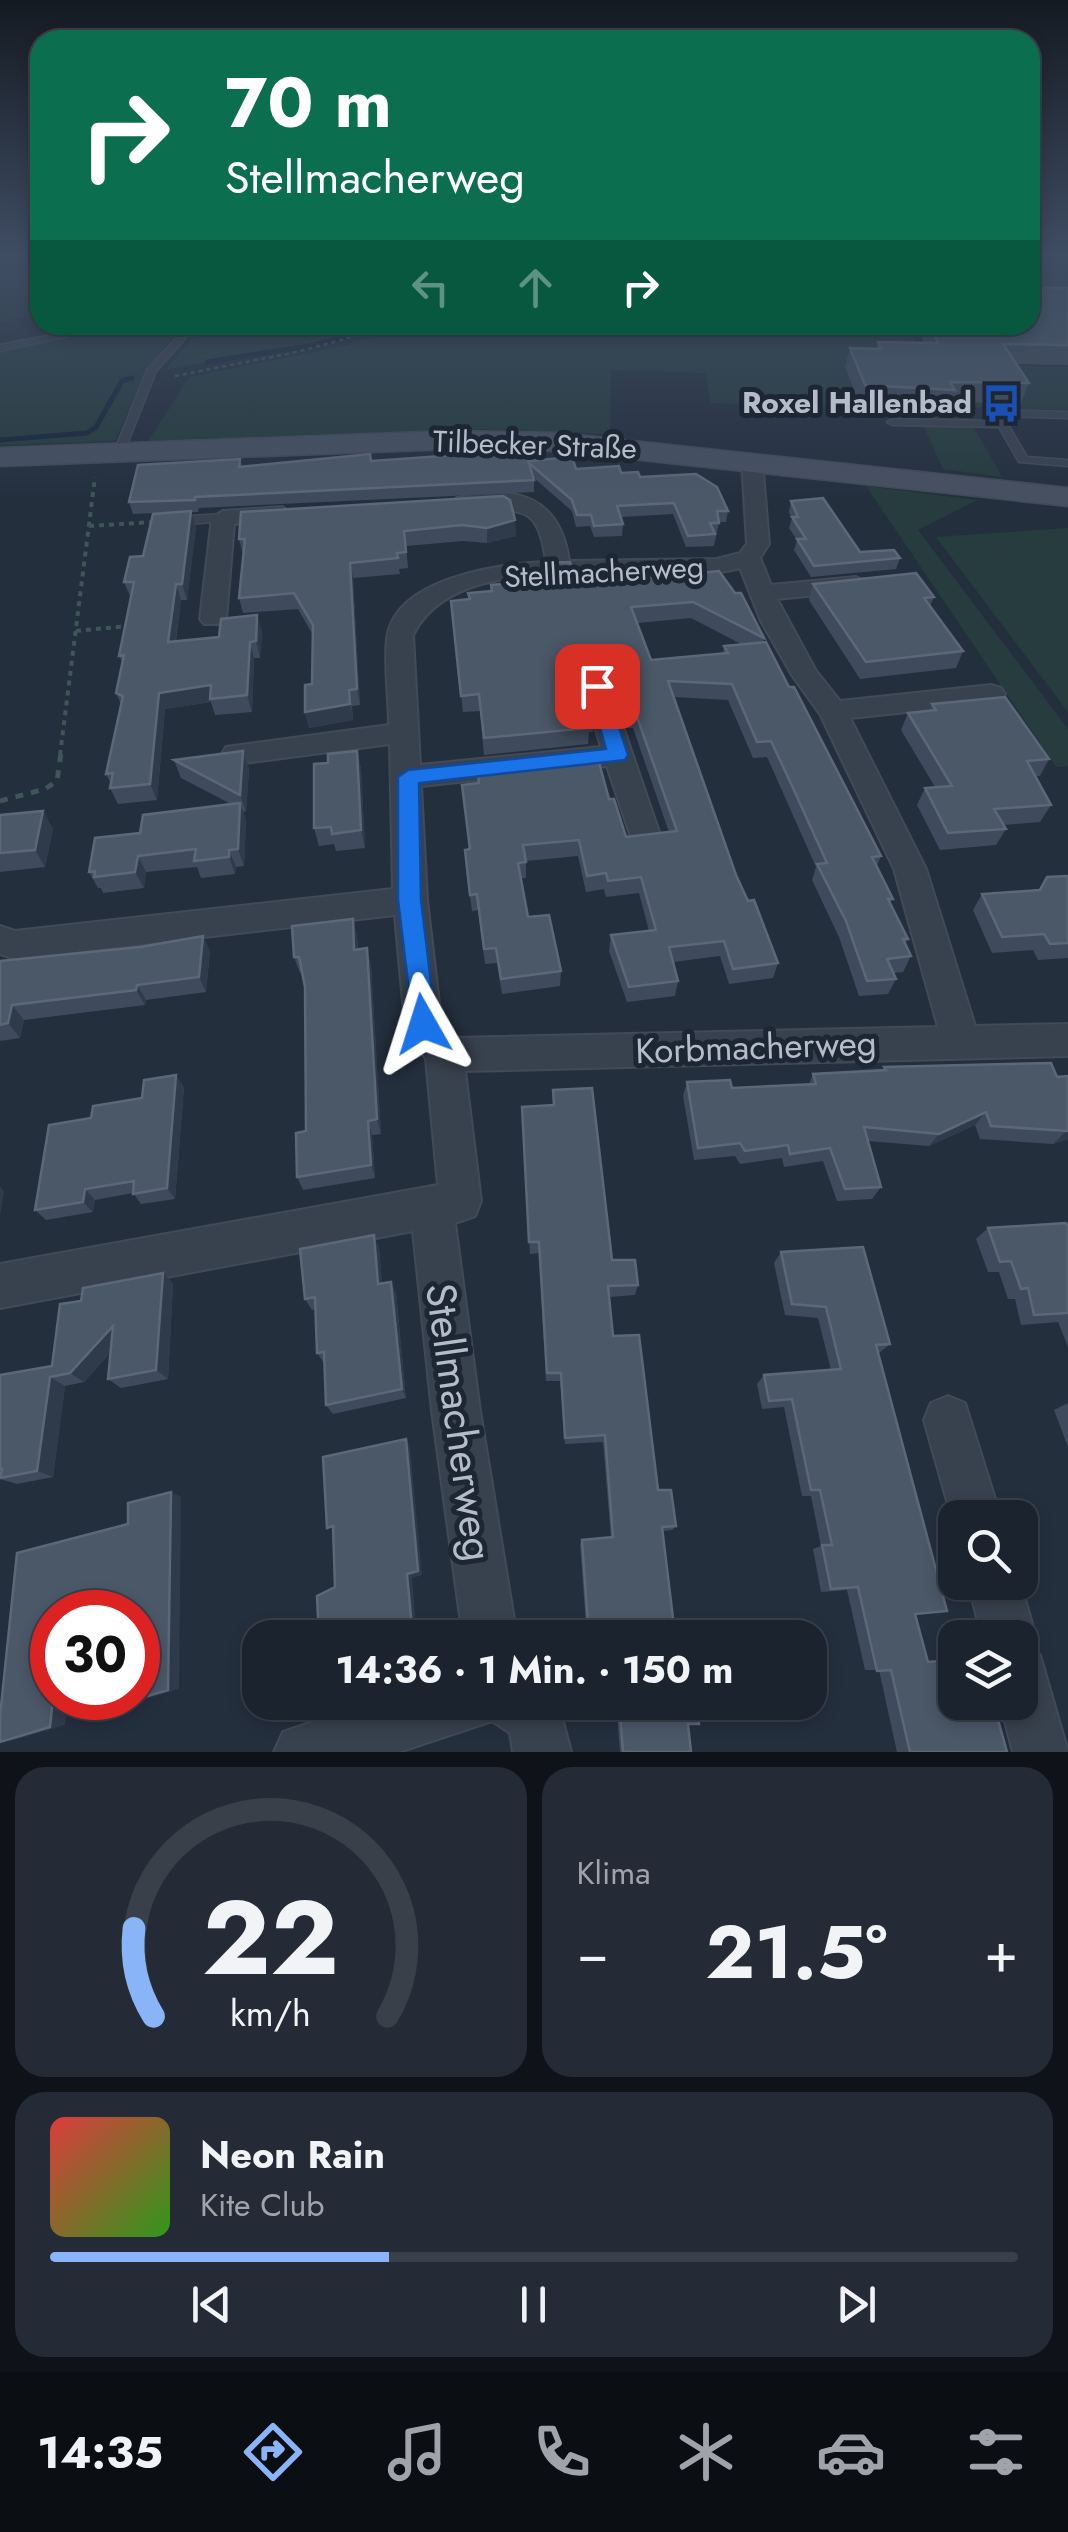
<!DOCTYPE html>
<html lang="de">
<meta charset="utf-8">
<style>
body{margin:0;font-family:Jost,sans-serif;background:#242b36;color:#f1f3f6;height:100vh;display:flex;flex-direction:column;font-size:38px;white-space:nowrap}
*{box-sizing:border-box;margin:0}
p{font-size:32px;color:#a0a4aa}
.icon{flex:none;width:55px;height:55px;fill:none;stroke:currentColor;stroke-width:2;stroke-linecap:round;stroke-linejoin:round}
.map{position:relative;height:1752px;overflow:hidden}
.side{display:flex;flex-direction:column;gap:15px;padding:15px;background:#0f1319;flex:1}
.side>*{flex:none}
.top-card{position:absolute;left:30px;top:30px;width:1010px;height:305px;border-radius:30px;box-shadow:0 5px 15px #0003,0 0 0 2px #39404a;background:#0b6e4f;color:#fff;overflow:hidden}
.fabs{position:absolute;left:938px;top:1500px;display:grid;gap:20px}
.fabs a{display:grid;place-items:center;width:100px;height:100px;border-radius:20px;background:#1b232e;box-shadow:0 5px 15px #0003,0 0 0 2px #39404a;font-size:50px}
.speed{position:absolute;left:30px;top:1590px;display:flex;gap:20px;font-size:50px;font-weight:700;text-align:center}
.speed>*{display:grid;place-content:center;width:130px;height:130px;border-radius:50%;background:#1b232e;box-shadow:0 5px 15px #0003,0 0 0 2px #39404a;line-height:1}
.speed .limit{border:15px solid #d22;background:#fff;color:#111}
.pin{position:absolute;display:grid;place-items:center;width:85px;height:85px;color:#fff;margin:-42px;border-radius:20px;box-shadow:0 5px 15px #0006}
.me{position:absolute;width:110px;margin:-55px;rotate:354deg;stroke-linejoin:round;filter:drop-shadow(0 0 8px #0008)}
.turn{display:flex;align-items:center;gap:35px;height:210px;padding:0 30px;font-size:45px}
.turn .icon{width:130px;height:130px;stroke-width:2.5}
.turn b{display:block;font-size:70px;line-height:85px}
.lanes{display:flex;align-items:center;height:95px;padding:0 30px;background:#0003;justify-content:center;gap:50px;direction:ltr}
.lanes .off{opacity:.35}
.big{font-size:75px;font-weight:700;line-height:1.1}
.side .widget{flex:1;display:flex;flex-direction:column;justify-content:center;gap:15px;min-width:0;padding:0 35px;border-radius:30px;background:#242b36}
.side .dial{align-items:center;gap:0}
.dial svg{height:260px;overflow:visible;fill:none;stroke:#39404a;stroke-width:7;stroke-linecap:round;text-anchor:middle}
.dial text{fill:#f1f3f6;stroke:none}
.song{display:flex;align-items:center;gap:30px}
.cover{width:120px;height:120px;border-radius:15px;background:linear-gradient(135deg,hsl(0 70% 55%),hsl(110 70% 35%))}
.played{height:10px;border-radius:5px;background:linear-gradient(90deg,#8ab4f8 35%,#39404a 35%)}
.keys{display:flex;justify-content:space-around;direction:ltr}
.heat{display:flex;justify-content:space-between;align-items:center;font-size:55px;direction:ltr}
.side .tiles{flex:1;display:grid;gap:15px;grid-template-columns:1fr 1fr}
.widget:last-child{grid-column:span 2}
.trip{position:absolute;left:242px;top:1620px;width:585px;height:100px;border-radius:30px;background:#1b232e;box-shadow:0 5px 15px #0003,0 0 0 2px #39404a;font-weight:700;line-height:100px;text-align:center}
.dock{display:flex;height:160px;justify-content:space-around;align-items:center;background:#0b0e12;color:#a0a4aa}
.dock .icon{width:70px;height:70px}
.dock .current{color:#8ab4f8}
.dock b{font-size:45px;color:#f1f3f6}
.map>svg:first-child{display:block}
.green{fill:#263c3f}
.lines{fill:none;stroke-linecap:round;stroke-linejoin:round}
.stream{stroke:#17263c;stroke-width:5}
.lane-casing{stroke:#414a57;stroke-width:3}
.street-casing{stroke:#414a57;stroke-width:4}
.secondary-casing{stroke:#414a57;stroke-width:3}
.path-far2{stroke:#3f5557;stroke-width:2.5;stroke-dasharray:4 4;stroke-linecap:butt}
.path-far1{stroke:#3f5557;stroke-width:4;stroke-dasharray:5 5;stroke-linecap:butt}
.path{stroke:#3f5557;stroke-width:5;stroke-dasharray:8 8;stroke-linecap:butt}
.lane{fill:#38414e;fill-rule:evenodd}
.street{fill:#38414e;fill-rule:evenodd}
.secondary{fill:#465061;fill-rule:evenodd}
.wall{fill:#3f4b5c;fill-rule:evenodd}
.shaded-wall{fill:#2f3b4b}
.building{fill:#4b5868;stroke:#5c6777;stroke-width:2.5}
.route{fill:#1a73e8;stroke:#114b97;stroke-width:2.5}
.labels{text-anchor:middle;stroke-width:10;stroke-linejoin:round;paint-order:stroke}
.far-poi-label{font-size:30px;font-weight:bold;fill:#b4bcc9;stroke:#1d2633;text-anchor:end}
.far-street-label{font-size:30px;fill:#b4bcc9;stroke:#1d2633}
.street-label{font-size:35px;fill:#b4bcc9;stroke:#1d2633}
.near-street-label{font-size:42px;fill:#b4bcc9;stroke:#1d2633}
</style>
<div class="map">
<svg width="1068" height="1752" viewBox="0 0 1068 1752">
<rect width="100%" height="100%" fill="#242f3e"/>
<path class="green" d="M0 254H40V312L0 323Z
M1030 254H1044L1068 280V296L1030 295Z
M175 325 178 331 147 368 115 441 0 445V349L129 326Z
M194 325H376L313 343 165 370 198 332Z
M409 325H907L928 364 1068 367V410L962 407 1002 477 943 469 916 410 710 403 706 373 611 370 610 434 482 429 148 441 190 377 339 347Z
M866 486 977 500 918 530 1068 729V766L1056 767Z
M1068 528V712L936 537Z"/>
<g class="lines">
<path class="stream" d="M207 362 315 345 385 325
M0 440 87 433 96 427 122 381 132 378"/>
<defs>
<path id="lane" d="M40 254V258L0 259V255Z
M101 325H118L0 351V345Z
M177 325H186L190 330 185 339 156 371 124 452 115 454 114 452 147 370 178 336 180 330Z
M996 410 1068 412V418L1003 416 1027 457 1068 460V466L1019 462 999 427 892 425 887 422 892 419 995 421 991 413Z
M223 514 227 515V521L174 525 168 521 174 517Z"/>
<path id="street" d="M752 455 762 461 769 544 760 558 771 585 856 577 868 584 856 591 777 599 816 671 840 701 991 685 1001 688 1005 694 1001 700 991 703 850 718 926 869 975 1026 1068 1024V1056L465 1071 481 1201 475 1216 455 1223 480 1411 517 1638H463L432 1411 413 1231 0 1308V1264L438 1185 426 1059 405 1024 395 915 15 959 0 954V926L15 931 393 889 390 744 236 764 226 761 222 754 226 747 389 725C389 697 384 666 387 639 394 578 499 564 546 562 537 488 508 520 457 508L454 503 457 498C517 484 560 497 569 561L717 559 740 553 747 544 742 461ZM740 568 761 621 792 675 820 714 894 869 938 1027 454 1038 441 1020 427 900 421 786 607 766 633 843 644 847 655 843 660 835 607 680H587L583 686 601 747 420 765 413 635C461 538 652 592 740 568Z
M282 507 293 514 290 519 234 524 226 619 222 624H204L200 619 212 518 223 511Z
M948 1396 965 1403 1001 1518H955V1529L924 1420 931 1403Z
M1020 1581 1036 1638 1031 1652 1040 1655 1068 1752H1013L1000 1702H1020V1638H982L968 1582Z
M373 1702H558L571 1752H513L510 1733 492 1721 399 1752H274L283 1732Z"/>
<path id="secondary" d="M451 431 559 433 1068 488V506L559 451 451 449 0 466V448Z"/>
</defs>
<use href="#lane" class="lane-casing"/>
<use href="#street" class="street-casing"/>
<use href="#secondary" class="secondary-casing"/>
<path class="path-far2" d="M1056 254 1068 265
M175 376 297 352 396 325"/>
<path class="path-far1" d="M89 526 153 522
M76 631 128 626
M60 755 95 477"/>
<path class="path" d="M0 801 45 789 57 781 61 753"/>
<use href="#lane" class="lane"/>
<use href="#street" class="street"/>
<use href="#secondary" class="secondary"/>
</g>
<path class="wall" d="M1068 288V365L1016 364 1029 383 1021 403 951 402 949 410 860 405 845 367 850 348 876 349 878 342 924 343 916 325H1030Z
M499 447 528 461 640 477 728 511 726 522H719L714 546 686 547 673 514 621 517 623 524 622 536 594 537 590 526 576 527 572 511 534 478V492L199 508 198 512H191L196 527 187 600H181L176 641 262 631 260 658H254L252 712 215 715 211 702 165 709 157 800 118 804 110 788 111 784 106 774 121 704 116 693 123 663 119 656 131 598 124 582 175 512 133 514 129 502 240 459 242 466 371 461 499 452Z
M503 496 516 536 487 543 463 541 406 546 408 568 399 569 400 574 353 578 360 705 352 706 353 720 309 728 305 712 312 684 313 635 298 609 243 613 239 598 243 555 239 539Z
M791 501 860 552 900 558 896 569 811 577 794 550 797 540 789 528 792 518 789 512Z
M547 563 575 579 608 582 719 571 764 638 763 642 881 856 877 866 893 899 890 903 908 939 905 944 911 956 903 972 894 973 896 979 888 994 859 996 839 937 812 880 816 867 788 804 767 757 753 758 728 700 674 697 736 875 778 963 773 978 729 984 720 956 673 962 678 981 675 996 627 1002 609 951 611 935 649 931 639 893 606 897 604 889 586 892 578 856 526 861V878H520L528 917 561 971 560 986 502 994 497 963 485 964 478 910 472 911 466 866 469 850 462 785 478 784 477 767 609 799 626 837 669 832 633 728H628L609 677 587 676 584 680 594 715 593 732H589L588 744 484 755 480 711 463 712 451 601 469 599 491 591V585L547 580ZM691 618 741 644 724 646 723 654 651 660 637 623Z
M813 584 934 597 930 606 963 651 956 668 860 679 809 600Z
M932 704 1049 759 1040 776H1035L1051 805 1040 822 1003 825 1006 829 996 845 940 850 917 805 925 788 935 787 901 730 908 713 929 711Z
M243 751 249 769 246 812 243 811 246 820 244 866 236 867 235 874 201 878 197 867 146 872 144 888 103 893 101 888H98L89 872 140 833 231 804 181 778 174 760Z
M357 751 361 769 365 848 336 851 334 844 319 846 314 828 328 763Z
M43 811 53 829 45 867 0 872V815Z
M1068 876V958L1038 960 1033 950 992 953 973 910 982 894 1038 890 1047 877Z
M353 919 357 936 358 949 371 965 381 1134 372 1135 375 1178 303 1190 297 1177 306 1131 305 987 302 973H300L294 957Z
M210 951 206 992 146 1000 145 1005 24 1020 20 1038 0 1041V961Z
M884 1067 1068 1076V1139L1053 1144 980 1139 975 1125 929 1146 868 1141 881 1187 872 1199 837 1201 823 1161 784 1167 782 1158 740 1164 735 1156 694 1160 683 1096 687 1082 732 1088 809 1084 813 1074 882 1071Z
M184 1087 175 1199 141 1204 133 1193 95 1200 93 1212 46 1220 35 1210 91 1118 142 1098Z
M553 1090 612 1260 638 1285 635 1295 609 1297 613 1336 658 1490 676 1526 672 1530 663 1531 675 1635 688 1638H587L580 1544 582 1540 611 1537 603 1442 565 1444 560 1381H546L539 1253 530 1254 522 1107 553 1105Z
M1068 1227V1347L1058 1322 1021 1325 1015 1299H1008L999 1272H988L976 1239 988 1228Z
M379 1248 382 1284 396 1293 406 1398 333 1414 326 1405 324 1363 317 1353 316 1309 312 1310 305 1299Z
M781 1252 890 1344 878 1354 916 1614 927 1661 955 1659V1702L1007 1752H897L879 1670H865L847 1590 821 1592 813 1549 821 1546 811 1496H802L784 1407 762 1409 757 1384 764 1375 831 1370 818 1318 785 1315 774 1263Z
M163 1273 173 1284 168 1379 121 1388 108 1379 111 1352 84 1382 65 1386 53 1477 17 1484 0 1479V1375L52 1366 81 1301Z
M1068 1403V1447L1054 1410Z
M616 1702H696L688 1724 691 1752H620Z"/>
<path class="shaded-wall" d="M191 511 196 527 187 600 182 584Z
M515 520 516 536 487 543V528Z
M350 563 353 578 360 705 357 689Z
M176 584 181 600 173 658 168 642Z
M257 615 262 631 260 658 256 641Z
M250 642 254 658 252 712 247 695Z
M588 660 587 676 580 684 581 668Z
M211 685V702L165 709 157 800 150 784 159 693Z
M349 690 353 720 309 728 305 712Z
M243 751 249 769 246 812 240 795Z
M357 751 361 769 365 848 361 830Z
M240 803 246 820 244 866 238 849Z
M43 811 53 829 45 867 35 850Z
M229 850 236 867 235 874 229 857Z
M138 856 146 872 144 888 135 872Z
M353 919 357 936 358 966 354 950Z
M203 936 210 951 206 992 199 977Z
M367 948 371 965 381 1134 377 1119Z
M137 985 146 1000 145 1005 136 990Z
M12 1005 24 1020 20 1038 8 1023Z
M176 1075 184 1087 175 1199 167 1188Z
M986 1112 975 1125 929 1146 939 1134Z
M368 1121 372 1135 375 1178 371 1165Z
M1066 1131H1068V1139L1053 1144Z
M0 1187 4 1191 0 1215Z
M85 1189 95 1200 93 1212 83 1202Z
M374 1235 379 1248 383 1296 378 1284Z
M163 1273 173 1284 168 1379 156 1370Z
M391 1282 396 1293 406 1398 402 1389Z
M113 1326 126 1336 84 1382 70 1373Z
M50 1377 65 1386 53 1477 37 1471Z
M406 1439 410 1447 422 1575 412 1578 417 1638H413L407 1574Z
M171 1492 181 1497 179 1689 133 1703 120 1704Z
M53 1698H67L65 1725 14 1740 0 1742Z"/>
<path class="building" d="M1030 288H1068V345L1003 344 1029 383 950 382 955 390 865 385 850 348 881 349 878 342 938 343 930 325H1030Z
M499 447 525 451 528 461 572 457 576 469 619 466 621 473 638 472 640 477 696 474 717 487 728 511H717L719 523H710L715 534 688 536 674 503 617 506 623 524 594 526 591 515H577L572 500 529 463 534 480 195 497V500L129 502 138 465 240 459 239 467 370 454 371 461 500 452Z
M503 496 510 500 515 520 487 528 462 525 404 531 406 552 397 553 398 558 350 563 357 689 349 690 350 704 305 712V685L312 684 313 625 294 593 239 598 245 539H239L241 512Z
M823 498 860 552 894 550 900 558 814 566 797 539H806L792 517H798L791 501Z
M191 511 182 584H176L168 642 219 637 221 619 257 615 256 641 250 642 247 695 210 699 211 685 159 693 150 784 110 788 113 773 106 774 123 696 116 693 124 655 119 656 134 582H124L130 557 143 556 153 514Z
M570 562 575 579 606 576 608 582 719 571 735 593H741L764 638 693 602 631 607 651 660 728 653 724 646 766 642 789 687H794L881 856 872 857 893 899H888L908 939H903L911 956 887 959 896 979 867 981 846 921 817 864 827 863 793 788 771 741 757 742 732 684 668 681 736 875 748 901 754 900 778 963 733 969 724 941 669 947 678 981 629 987 611 935 656 930 641 877 608 881 606 873 587 876 579 840 523 845 526 862 518 863 528 917 549 915 561 971 501 979 496 948 484 949 477 894 470 895 465 850 470 849 462 785 479 783 477 767 597 755 609 799H614L626 837 677 831 635 711 629 712 610 661 588 660 581 668 594 715 586 716 589 728 484 738 479 694 461 696 451 601 470 599 468 593 492 591 491 585 551 580 547 563Z
M916 573 934 597 924 598 963 651 866 662 813 584Z
M1005 697 1049 759 1027 761 1051 805 994 809 1006 829 948 833 925 788 952 786 908 713 936 710 932 704Z
M243 751 240 795 174 760Z
M357 751 361 830 332 834 331 827 314 828V764L328 763V754Z
M240 803 238 849 229 850V857L194 861 196 849 138 856 135 872 94 877 95 871 89 872 95 838 140 833 143 815Z
M43 811 35 850 0 853V815Z
M1068 876V943L1050 944 1044 934 1002 937 982 894 1040 890 1047 877Z
M353 919 354 950 367 948 377 1119 368 1121 371 1165 297 1177 296 1133 306 1131 305 987 299 957H294L292 926Z
M203 936 199 977 137 985 136 990 12 1005 8 1023 0 1025V961L140 947Z
M1051 1063 1057 1077 1068 1076V1131L991 1126 986 1112 939 1134 864 1127 881 1187 845 1189 830 1148 790 1154 788 1145 745 1151 740 1143 698 1148 687 1082 730 1080 732 1088 816 1084 813 1074 886 1070 884 1067Z
M176 1075 167 1188 133 1194 134 1181 85 1189 83 1202 35 1210 49 1125 91 1118 93 1106 142 1098 144 1080Z
M592 1088 612 1260H635L638 1285 608 1286 613 1336 639 1335 658 1490H671L676 1526 662 1527 675 1635H688V1638H589L582 1540 613 1537 605 1435 565 1438 561 1373H547L539 1242H529L522 1107 554 1105 553 1090Z
M1066 1223 1068 1227V1313L1034 1315 1028 1288 1021 1289 1011 1261 1000 1262 988 1228Z
M374 1235 378 1284 391 1282 402 1389 326 1405 324 1352 317 1353 315 1297 305 1299 300 1249Z
M863 1247 890 1344 876 1345 947 1611 915 1614 928 1662 955 1660V1702H993L1007 1752H910L891 1670 877 1671 858 1587 831 1589 822 1545H832L820 1490H811L792 1399 769 1401 764 1375 841 1369 826 1307 792 1304 781 1252Z
M163 1273 156 1370 108 1379 113 1326 70 1373 50 1377 37 1471 0 1478 2 1469H0V1375L52 1366 60 1304 81 1301 83 1288Z
M406 1439 418 1571 407 1574 413 1638H319L317 1596 335 1587 333 1526 327 1528 323 1457Z
M171 1492 168 1690 120 1704V1698H138V1612H52L53 1698 50 1727 0 1742V1716L17 1553 128 1524V1503Z
M619 1702H696L699 1724H688L691 1752H623Z"/>
<linearGradient id="sky" x2="0" y2="1"><stop stop-color="#141a22"/><stop offset="0.51" stop-color="#3f4d63"/><stop offset="1" stop-color="#3f4d63" stop-opacity="0"/></linearGradient>
<rect width="1068" height="499" fill="url(#sky)"/>
<path class="route" d="M597 680 606 686 628 755 625 760 419 783 421 900 436 1024 432 1032 423 1035 414 1032 398 900V777L408 770 606 749 588 686Z"/>
<defs>
<symbol id="bus-bare" viewBox="-9 -9 18 18"><path d="M-5-6H5V4H4V6H2V4H-2V6H-4V4H-5ZM-3.5-4V0h7V-4ZM-3.5 1.2v1.5H-2V1.2ZM2 1.2v1.5H3.5V1.2Z" fill="#1a4fb4" stroke="#1d2633" stroke-width="2.5" paint-order="stroke"/></symbol>
</defs>
<g fill-rule="evenodd">
<use href="#bus-bare" x="974" y="376" width="55" height="55"/>
</g>
<g class="labels">
<g class="far-poi-label">
<text x="972" y="413">Roxel Hallenbad</text>
</g>
<g class="far-street-label">
<text transform="translate(535 445) rotate(2)" y="10">Tilbecker Straße</text>
<text transform="translate(604 572) rotate(-3)" y="10">Stellmacherweg</text>
</g>
<g class="street-label">
<text transform="translate(756 1047) rotate(-2)" y="12">Korbmacherweg</text>
</g>
<g class="near-street-label">
<text transform="translate(460 1422) rotate(82)" y="15">Stellmacherweg</text>
</g>
</g>
</svg>
<div class="fabs">
<a><svg class="icon" aria-label="search" viewBox="0 0 24 24"><circle cx="10" cy="10" r="6"/><path d="M15 15l6 6"/></svg></a>
<a><svg class="icon" aria-label="layers" viewBox="0 0 24 24"><path d="M12 4l9 5-9 5-9-5zM3 14l9 5 9-5"/></svg></a>
</div>
<div class="speed"><div class="limit">30</div></div>
<div class="pin" style="left:597px;top:686px;background:#d93025"><svg class="icon" aria-label="arrive" viewBox="0 0 24 24"><path d="M6 21V4h12l-3 4 3 4H6"/></svg></div>
<svg class="me" style="left:423px;top:1024px" viewBox="-20 -20 40 40"><path d="M0-17L14 15 0 8-14 15z" fill="#1a73e8" stroke="#fff" stroke-width="4"/></svg>
<div class="trip">14:36 · 1 Min. · 150 m</div>
<div class="top-card">
<div class="turn"><svg class="icon" aria-label="right" viewBox="0 0 24 24"><path d="M7 20v-9h11M14 6l5 5-5 5"/></svg><div><b>70 m</b>Stellmacherweg</div></div>
<div class="lanes"><svg class="icon off" aria-label="left" viewBox="0 0 24 24"><path d="M17 20v-9H6M10 6l-5 5 5 5"/></svg><svg class="icon off" aria-label="ahead" viewBox="0 0 24 24"><path d="M12 20V5M6 11l6-6 6 6"/></svg><svg class="icon" aria-label="right" viewBox="0 0 24 24"><path d="M7 20v-9h11M14 6l5 5-5 5"/></svg></div>
</div>
</div>
<section class="side">
<div class="tiles">
<div class="widget dial"><svg viewBox="0 0 100 80">
<path d="M14 69A42 42 0 1 1 86 69"/>
<path d="M14 69A42 42 0 0 1 8 42" stroke="#8ab4f8"/>
<text x="50" y="56" font-size="32" font-weight="700">22</text>
<text x="50" y="72" font-size="11">km/h</text>
</svg></div>
<div class="widget"><p>Klima</p>
<div class="heat"><a>−</a><b class="big">21.5°</b><a>+</a></div>
</div>
<div class="widget">
<div class="song"><i class="cover"></i><div><b>Neon Rain</b><p>Kite Club</p></div></div>
<div class="played"></div>
<div class="keys"><svg class="icon" aria-label="previous" viewBox="0 0 24 24"><path d="M18 5L8 12l10 7zM5 5v14"/></svg><svg class="icon" aria-label="pause" viewBox="0 0 24 24"><path d="M8 5v14M16 5v14"/></svg><svg class="icon" aria-label="next" viewBox="0 0 24 24"><path d="M6 5l10 7-10 7zM19 5v14"/></svg></div>
</div>
</div>
</section>
<nav class="dock">
<b>14:35</b>
<svg class="icon current" aria-label="directions" viewBox="0 0 24 24"><path d="M12 3l9 9-9 9-9-9zM9 14v-3h6M13 9l2 2-2 2"/></svg>
<svg class="icon" aria-label="music" viewBox="0 0 24 24"><path d="M9 18V5l10-2v13"/><circle cx="6" cy="18" r="3"/><circle cx="16" cy="16" r="3"/></svg>
<svg class="icon" aria-label="phone" viewBox="0 0 24 24"><path d="M5 4h4l2 5-3 2q2 4 5 5l2-3 5 2v4C11 20 4 13 5 4z"/></svg>
<svg class="icon" aria-label="climate" viewBox="0 0 24 24"><path d="M12 3v18M4 7l16 10M4 17L20 7"/></svg>
<svg class="icon" aria-label="car" viewBox="0 0 24 24"><path d="M5 17H2v-5l4-1 3-4h7l3 4 3 1v5h-3M9 17h6M6 11h13"/><circle cx="7" cy="17" r="2"/><circle cx="17" cy="17" r="2"/></svg>
<svg class="icon" aria-label="filters" viewBox="0 0 24 24"><path d="M4 7h16M4 17h16"/><circle cx="9" cy="7" r="2"/><circle cx="15" cy="17" r="2"/></svg>
</nav>
